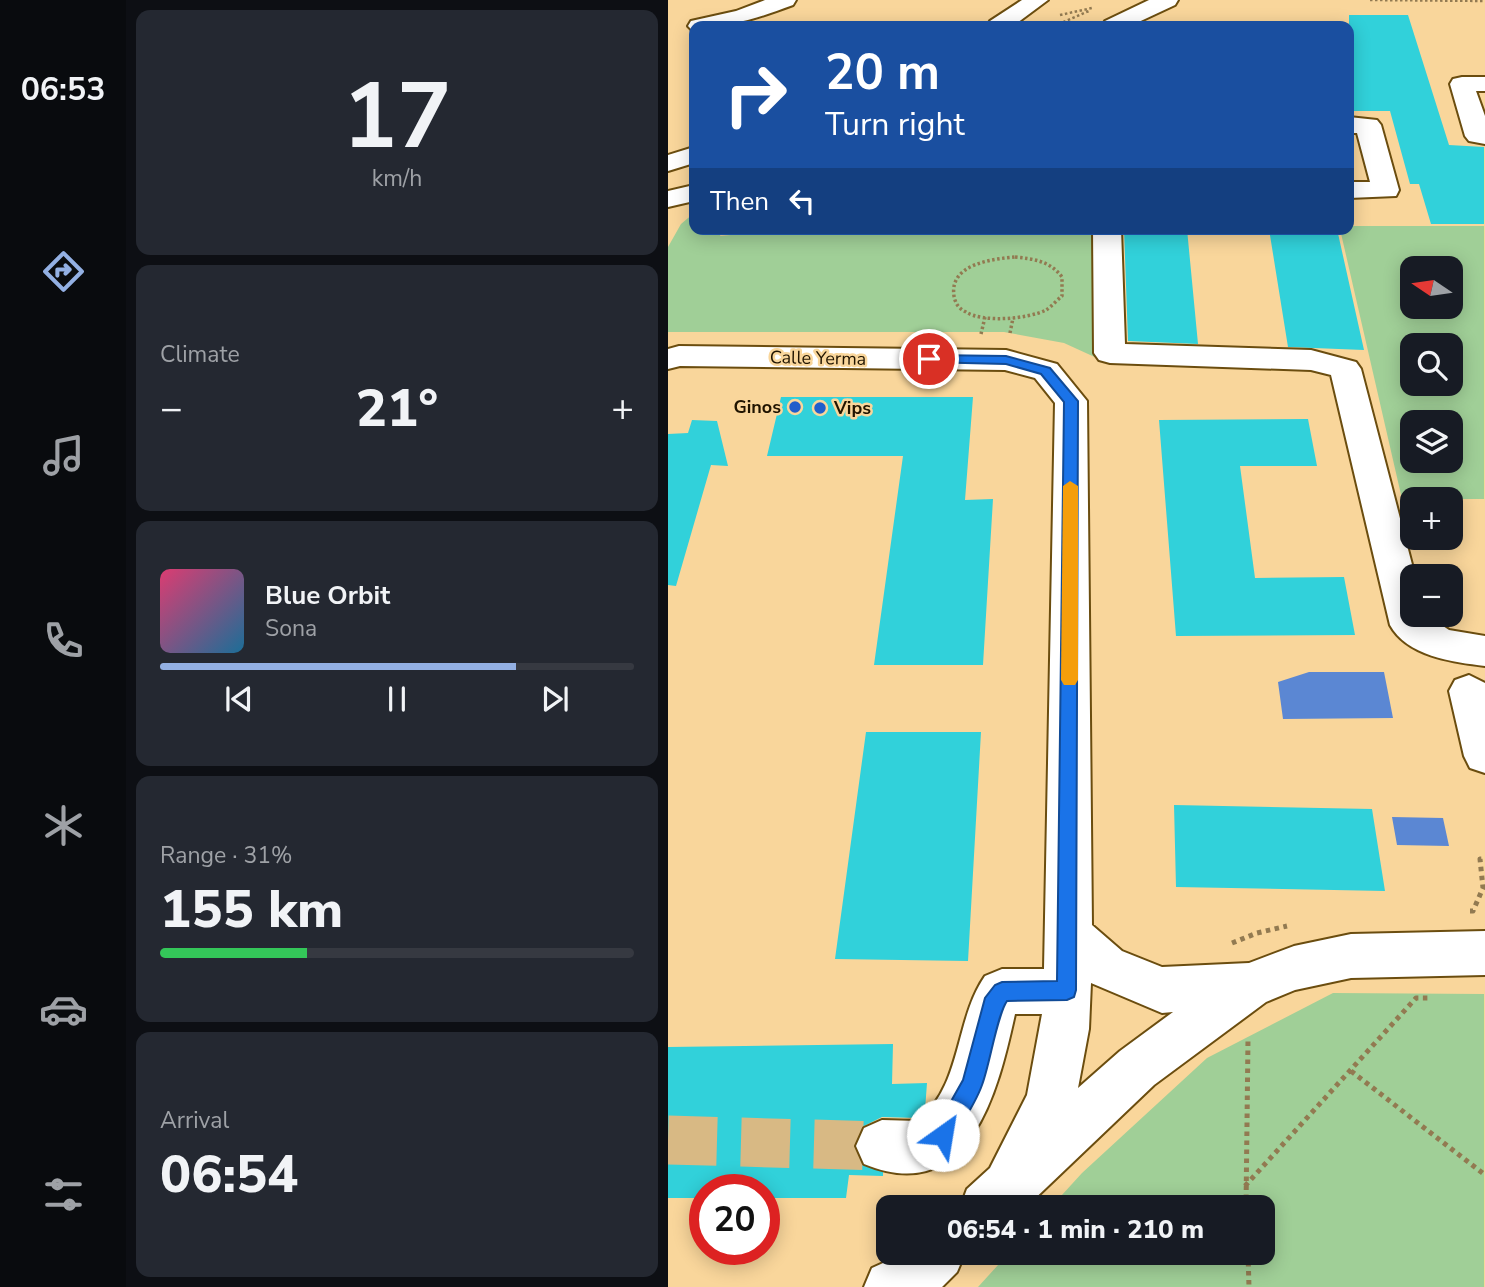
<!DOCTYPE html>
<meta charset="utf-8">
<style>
body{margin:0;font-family:"Nunito Sans",sans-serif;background:#242831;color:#f1f3f6;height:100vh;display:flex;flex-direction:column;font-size:26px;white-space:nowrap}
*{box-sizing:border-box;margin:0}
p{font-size:23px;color:#9ea1a6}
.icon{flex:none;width:38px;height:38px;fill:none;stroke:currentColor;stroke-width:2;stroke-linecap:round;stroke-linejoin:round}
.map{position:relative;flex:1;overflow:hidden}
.sheet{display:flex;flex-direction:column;gap:10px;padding:10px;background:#0d0f14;width:542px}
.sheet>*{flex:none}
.hud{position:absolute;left:21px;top:21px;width:665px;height:214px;border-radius:14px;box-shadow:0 4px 18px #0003;background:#1a4fa0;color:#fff;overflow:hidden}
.needle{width:46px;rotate:283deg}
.tools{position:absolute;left:732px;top:256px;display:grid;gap:14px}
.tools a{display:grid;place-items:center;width:63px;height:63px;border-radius:14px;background:#171b24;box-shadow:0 4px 18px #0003;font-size:35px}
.speed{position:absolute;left:21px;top:1174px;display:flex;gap:14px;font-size:35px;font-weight:700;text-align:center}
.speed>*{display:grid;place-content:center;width:91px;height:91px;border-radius:50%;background:#171b24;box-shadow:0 4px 18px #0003;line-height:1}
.speed .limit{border:10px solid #d22;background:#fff;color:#111}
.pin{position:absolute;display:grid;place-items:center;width:60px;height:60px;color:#fff;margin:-30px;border:4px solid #fff;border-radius:50%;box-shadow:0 2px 7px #0007}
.me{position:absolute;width:77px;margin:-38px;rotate:32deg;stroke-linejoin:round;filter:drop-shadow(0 0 5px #0008)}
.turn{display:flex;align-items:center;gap:24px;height:147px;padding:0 21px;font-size:32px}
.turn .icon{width:91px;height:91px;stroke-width:2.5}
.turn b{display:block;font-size:49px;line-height:60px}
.then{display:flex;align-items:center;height:66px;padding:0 21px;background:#0003;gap:14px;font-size:26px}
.big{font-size:52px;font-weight:800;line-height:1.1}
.sheet .card{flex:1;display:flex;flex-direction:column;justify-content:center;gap:10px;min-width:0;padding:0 24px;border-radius:14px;background:#242831}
.sheet .dial{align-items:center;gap:0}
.dial b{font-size:91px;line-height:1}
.song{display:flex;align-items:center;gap:21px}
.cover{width:84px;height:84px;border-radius:10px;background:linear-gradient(135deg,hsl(340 70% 55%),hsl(200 70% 35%))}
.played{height:7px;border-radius:4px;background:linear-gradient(90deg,#93b0e3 75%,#363941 75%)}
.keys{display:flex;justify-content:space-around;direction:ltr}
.heat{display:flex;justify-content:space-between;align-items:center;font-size:38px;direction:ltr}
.charge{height:10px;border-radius:5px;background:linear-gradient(90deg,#34c759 31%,#363941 0)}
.trip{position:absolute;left:208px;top:1195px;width:399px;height:70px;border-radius:14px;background:#171b24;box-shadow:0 4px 18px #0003;font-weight:800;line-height:70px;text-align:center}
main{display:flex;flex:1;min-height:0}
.dock{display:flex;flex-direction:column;width:126px;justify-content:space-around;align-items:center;background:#090b0e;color:#9ea1a6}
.dock .icon{width:49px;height:49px}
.dock .selected{color:#93b0e3}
.dock b{font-size:32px;color:#f1f3f6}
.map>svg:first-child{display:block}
.green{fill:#a0cf97;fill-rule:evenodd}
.water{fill:#5b87d3}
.building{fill:#31d1da}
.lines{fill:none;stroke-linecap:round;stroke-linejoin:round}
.minor-tunnel{stroke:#d8b984;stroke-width:49;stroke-dasharray:49 24;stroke-linecap:butt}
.minor-casing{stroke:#6b4d0f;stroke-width:4}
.path-far2{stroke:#927a51;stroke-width:2.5;stroke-dasharray:2.5 2.5;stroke-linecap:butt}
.path-far1{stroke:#927a51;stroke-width:3.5;stroke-dasharray:2.5 2.5;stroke-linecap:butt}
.path{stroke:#927a51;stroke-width:5;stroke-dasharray:4.5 4.5;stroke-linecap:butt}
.minor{fill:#fff;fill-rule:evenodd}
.route{fill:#1a73e8;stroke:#114b97;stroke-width:2}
.slow{fill:#f59e0b}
.poi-dot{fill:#205ecb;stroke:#f9d69b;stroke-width:2.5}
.labels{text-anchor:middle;stroke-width:5;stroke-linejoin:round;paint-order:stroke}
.street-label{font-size:18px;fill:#201400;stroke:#f9d69b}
.poi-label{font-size:18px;font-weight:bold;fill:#201400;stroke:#f9d69b;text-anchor:end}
</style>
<main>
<nav class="dock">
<b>06:53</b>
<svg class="icon selected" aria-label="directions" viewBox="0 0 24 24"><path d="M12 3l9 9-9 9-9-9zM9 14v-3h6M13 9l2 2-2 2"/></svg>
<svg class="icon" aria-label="music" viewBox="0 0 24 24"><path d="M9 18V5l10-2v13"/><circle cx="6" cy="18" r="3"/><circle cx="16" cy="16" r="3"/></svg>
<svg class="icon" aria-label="phone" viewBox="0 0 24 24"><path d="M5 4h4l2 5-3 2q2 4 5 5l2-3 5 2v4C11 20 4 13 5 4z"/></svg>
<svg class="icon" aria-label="climate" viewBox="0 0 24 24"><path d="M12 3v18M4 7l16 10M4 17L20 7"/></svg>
<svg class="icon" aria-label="car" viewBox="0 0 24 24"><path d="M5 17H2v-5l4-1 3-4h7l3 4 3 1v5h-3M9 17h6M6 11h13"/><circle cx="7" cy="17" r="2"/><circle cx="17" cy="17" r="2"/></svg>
<svg class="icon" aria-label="filters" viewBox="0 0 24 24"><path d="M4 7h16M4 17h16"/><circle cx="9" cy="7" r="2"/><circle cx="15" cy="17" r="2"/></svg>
</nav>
<section class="sheet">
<div class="card dial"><b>17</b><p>km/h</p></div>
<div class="card"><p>Climate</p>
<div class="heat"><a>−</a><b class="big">21°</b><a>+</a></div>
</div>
<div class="card">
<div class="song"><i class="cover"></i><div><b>Blue Orbit</b><p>Sona</p></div></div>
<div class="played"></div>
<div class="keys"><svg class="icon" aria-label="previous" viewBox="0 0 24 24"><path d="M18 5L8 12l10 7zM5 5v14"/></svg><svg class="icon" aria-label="pause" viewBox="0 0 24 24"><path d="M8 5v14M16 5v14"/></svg><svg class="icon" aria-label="next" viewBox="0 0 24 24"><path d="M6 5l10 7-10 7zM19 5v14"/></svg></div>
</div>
<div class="card"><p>Range · 31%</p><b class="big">155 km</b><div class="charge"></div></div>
<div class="card"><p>Arrival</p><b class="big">06:54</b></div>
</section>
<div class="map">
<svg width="817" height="1287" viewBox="0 0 817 1287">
<rect width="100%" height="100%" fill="#f9d69b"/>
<path class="green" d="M26 213V229H56L52 236 83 233 429 231 431 359 396 343 336 332H0V247L13 224Z
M681 226H816V499H734L672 229H681ZM744 268H782V306H744ZM744 345H782V383H744ZM744 422H782V460H744Z
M665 993 816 994V1287H310L341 1253H595V1208L383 1207 414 1173 539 1058Z"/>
<path class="water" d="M641 672H716L725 718 615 719 610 682Z
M724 817 775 818 781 846 729 845Z"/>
<path class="building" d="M681 15H740L781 145 816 147V224H763L751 184H742L722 111H681Z
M456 229H519L530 344 460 341Z
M601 229H669L696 350 620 347Z
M113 397H305L297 500 325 499 315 665H206L235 456H99Z
M640 419 649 466H572L587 578 676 577 687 635 508 636 491 420Z
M24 420 49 421 60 466 43 465 8 586 0 585V434L20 433Z
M198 732H313L300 961 167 959Z
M506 805 704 809 717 891 508 887Z
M225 1044 224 1084 259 1083 257 1110 249 1118 214 1117 194 1127 186 1147 194 1165 215 1172V1176L181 1175 178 1198H96V1190H37V1198H0V1047Z"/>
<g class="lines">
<path class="minor-tunnel" d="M0 1140 214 1146"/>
<defs>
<path id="minor" d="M97 0H128L125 5C87 19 67 26 26 26V32L20 26 23 21 68 11Z
M354 0H380L345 26H319L322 21Z
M481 0H510L507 5 462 26H434L437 21Z
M794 77H817V91H808L817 116V144L801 141 797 136 782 84 785 79Z
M681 117 709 120 713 125 731 190 728 196 681 198V182H702L689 133H681Z
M26 147V163L0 171V155Z
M26 185V201L0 207V191Z
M425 229H453L457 344 643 350 688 362 693 369 747 576H744V614H757L781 630 817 636V666C784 662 739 656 722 625L663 375 643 370 442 363 431 360 426 353Z
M11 346 338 350 389 364 419 401 424 925 454 951 494 967 581 963 626 946 683 934 817 931V975L683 978 627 990 598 1002 486 1085 357 1208H292L299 1189 322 1168 359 1095 374 1014H347C330 1091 302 1208 196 1164L188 1146 196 1128 214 1120 250 1121C295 1084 286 1021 317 976L334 969H376L387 403 367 378 337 370 12 366 0 369V349ZM423 983 494 1013 505 1012 452 1051 410 1088 421 1029Z
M801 675 817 683V773L802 768 796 756 781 691 787 680Z
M231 1253H297L289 1272 274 1287H196L204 1268 224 1259Z"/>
</defs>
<use href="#minor" class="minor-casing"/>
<path class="path-far2" d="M702 0 817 1
M392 15 424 8
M386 26 421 11"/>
<path class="path-far1" d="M347 257C366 259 382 261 394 277V296C389 300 383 307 378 310 360 319 315 323 298 312 291 309 287 303 286 296 281 264 324 259 347 257Z
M342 333 345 318
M313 334 317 317"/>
<path class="path" d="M802 911H805L815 888 812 859H817
M564 943 589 933 619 926
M683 1071 817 1175
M577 1186 748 998H760
M578 1208 580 1039
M580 1253 581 1287"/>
<use href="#minor" class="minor"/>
</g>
<path class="route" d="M261 355 338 356 382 368 410 401 408 990 406 997 399 1000 339 1001C329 1015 322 1064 314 1085 307 1105 293 1124 282 1143L275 1146 267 1143 264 1135 295 1080 317 998 327 985 334 982 389 981 396 402 373 374 338 364 256 362V356Z"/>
<path class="slow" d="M402 481 410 486V680L407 685H396L393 680 395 486Z"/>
<g class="poi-dot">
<circle cx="127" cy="407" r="7"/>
<circle cx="152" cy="408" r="7"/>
</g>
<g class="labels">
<g class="street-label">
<text transform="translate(150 358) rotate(1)" y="6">Calle Yerma</text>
</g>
<g class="poi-label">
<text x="113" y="413">Ginos</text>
<text x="166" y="414" text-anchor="start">Vips</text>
</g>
</g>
</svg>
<div class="tools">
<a><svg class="needle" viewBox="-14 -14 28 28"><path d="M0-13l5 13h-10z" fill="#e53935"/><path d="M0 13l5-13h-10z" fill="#9ea1a6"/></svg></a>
<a><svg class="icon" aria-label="search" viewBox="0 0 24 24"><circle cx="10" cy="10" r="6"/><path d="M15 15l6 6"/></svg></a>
<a><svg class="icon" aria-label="layers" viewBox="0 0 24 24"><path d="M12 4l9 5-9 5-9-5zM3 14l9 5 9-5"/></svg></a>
<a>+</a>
<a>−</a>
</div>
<div class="speed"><div class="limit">20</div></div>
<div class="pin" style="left:261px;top:359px;background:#d93025"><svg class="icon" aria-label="arrive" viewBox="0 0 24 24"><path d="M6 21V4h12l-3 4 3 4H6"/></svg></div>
<svg class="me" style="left:275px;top:1135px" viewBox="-20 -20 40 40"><circle r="19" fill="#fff"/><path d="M0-13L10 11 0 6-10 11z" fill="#1a73e8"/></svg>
<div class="trip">06:54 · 1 min · 210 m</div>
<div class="hud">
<div class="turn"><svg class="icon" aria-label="right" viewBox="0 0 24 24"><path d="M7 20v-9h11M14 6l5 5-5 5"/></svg><div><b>20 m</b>Turn right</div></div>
<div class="then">Then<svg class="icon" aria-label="left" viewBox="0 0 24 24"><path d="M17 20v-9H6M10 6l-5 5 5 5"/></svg></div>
</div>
</div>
</main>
